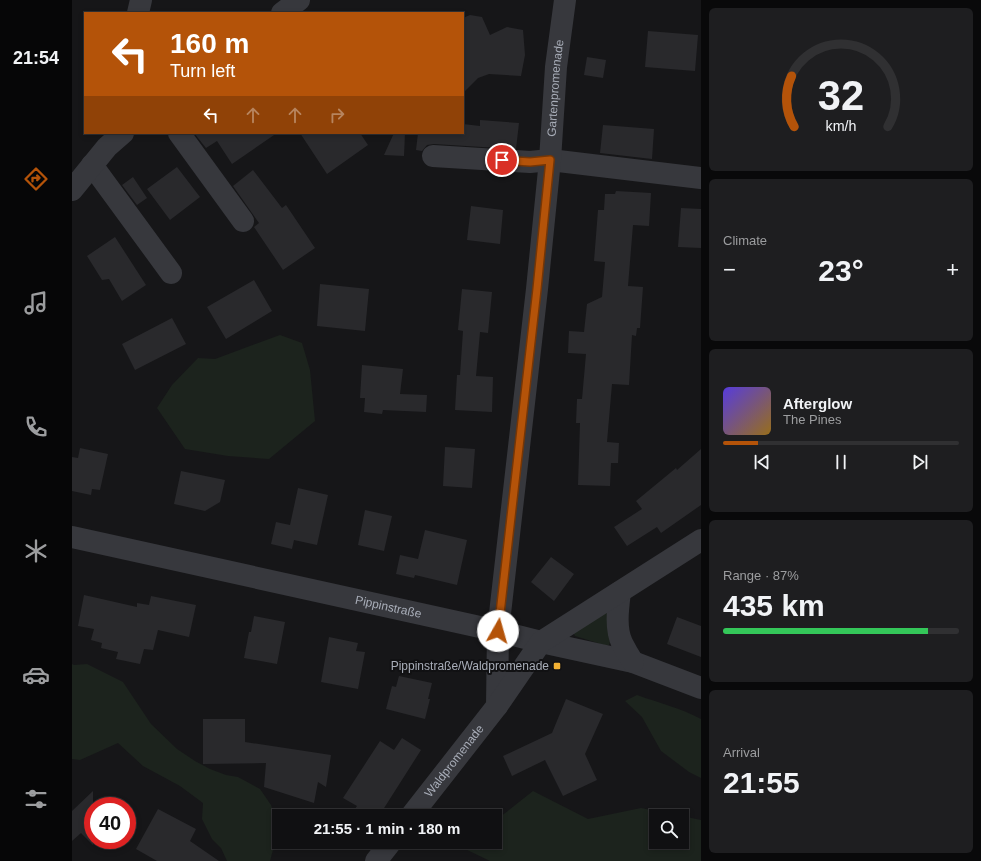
<!DOCTYPE html>
<meta charset="utf-8">
<style>
body{margin:0;font-family:Helvetica,sans-serif;background:#1e1e20;color:#f1f3f6;height:100vh;display:flex;flex-direction:column;font-size:15px;white-space:nowrap}
*{box-sizing:border-box;margin:0}
p{font-size:13px;color:#9c9d9f}
.icon{flex:none;width:22px;height:22px;fill:none;stroke:currentColor;stroke-width:2;stroke-linecap:round;stroke-linejoin:round}
.map{position:relative;flex:1;overflow:hidden}
.drawer{display:flex;flex-direction:column;gap:8px;padding:8px;background:#09090a;width:280px}
.drawer>*{flex:none}
.top-card{position:absolute;left:12px;top:12px;width:380px;height:122px;border-radius:0px;box-shadow:0 2px 6px #0003,0 0 0 1px #303032;background:#b45309;color:#fff;overflow:hidden}
.controls{position:absolute;left:577px;top:809px;display:grid;gap:8px}
.controls a{display:grid;place-items:center;width:40px;height:40px;border-radius:0px;background:#101012;box-shadow:0 2px 6px #0003,0 0 0 1px #303032;font-size:20px}
.speed{position:absolute;left:12px;top:797px;display:flex;gap:8px;font-size:20px;font-weight:700;text-align:center}
.speed>*{display:grid;place-content:center;width:52px;height:52px;border-radius:50%;background:#101012;box-shadow:0 2px 6px #0003,0 0 0 1px #303032;line-height:1}
.speed .limit{border:6px solid #d22;background:#fff;color:#111}
.pin{position:absolute;display:grid;place-items:center;width:34px;height:34px;color:#fff;margin:-17px;border:2px solid #fff;border-radius:50%;box-shadow:0 1px 4px #0007}
.me{position:absolute;width:44px;margin:-22px;rotate:7deg;stroke-linejoin:round;filter:drop-shadow(0 0 3px #0008)}
.turn{display:flex;align-items:center;gap:14px;height:84px;padding:0 20px;font-size:18px}
.turn .icon{width:52px;height:52px;stroke-width:2.5}
.turn b{display:block;font-size:28px;line-height:34px}
.lanes{display:flex;align-items:center;height:38px;padding:0 20px;background:#0003;justify-content:center;gap:20px;direction:ltr}
.lanes .off{opacity:.35}
.big{font-size:30px;font-weight:700;line-height:1.1}
.drawer .widget{flex:1;display:flex;flex-direction:column;justify-content:center;gap:6px;min-width:0;padding:0 14px;border-radius:6px;background:#1e1e20}
.drawer .dial{align-items:center;gap:0}
.dial svg{height:104px;overflow:visible;fill:none;stroke:#303032;stroke-width:7;stroke-linecap:round;text-anchor:middle}
.dial text{fill:#f1f3f6;stroke:none}
.song{display:flex;align-items:center;gap:12px}
.cover{width:48px;height:48px;border-radius:6px;background:linear-gradient(135deg,hsl(250 70% 55%),hsl(40 70% 35%))}
.played{height:4px;border-radius:2px;background:linear-gradient(90deg,#b45309 15%,#303032 15%)}
.keys{display:flex;justify-content:space-around;direction:ltr}
.heat{display:flex;justify-content:space-between;align-items:center;font-size:22px;direction:ltr}
.charge{height:6px;border-radius:3px;background:linear-gradient(90deg,#34c759 87%,#303032 0)}
.trip{position:absolute;left:200px;top:809px;width:230px;height:40px;border-radius:0px;background:#101012;box-shadow:0 2px 6px #0003,0 0 0 1px #303032;font-weight:700;line-height:40px;text-align:center}
main{display:flex;flex:1;min-height:0}
.dock{display:flex;flex-direction:column;width:72px;justify-content:space-around;align-items:center;background:#060607;color:#9c9d9f}
.dock .icon{width:28px;height:28px}
.dock .current{color:#b45309}
.dock b{font-size:18px;color:#f1f3f6}
.map>svg:first-child{display:block}
.green{fill:#1c231d}
.building{fill:#29292c}
.lines{fill:none;stroke-linecap:round;stroke-linejoin:round}
.minor{stroke:#37383d;stroke-width:22}
.route-casing{stroke:#753606;stroke-width:10}
.route{stroke:#b45309;stroke-width:7}
.poi-dot{fill:#f2b134;stroke:#111113;stroke-width:1.5}
.labels{text-anchor:middle;stroke-width:4;stroke-linejoin:round;paint-order:stroke}
.street-label{font-size:12px;fill:#a8adb8;stroke:#111113}
.poi-label{font-size:12px;fill:#a8adb8;stroke:#111113;text-anchor:end}
</style>
<main>
<nav class="dock">
<b>21:54</b>
<svg class="icon current" aria-label="directions" viewBox="0 0 24 24"><path d="M12 3l9 9-9 9-9-9zM9 14v-3h6M13 9l2 2-2 2"/></svg>
<svg class="icon" aria-label="music" viewBox="0 0 24 24"><path d="M9 18V5l10-2v13"/><circle cx="6" cy="18" r="3"/><circle cx="16" cy="16" r="3"/></svg>
<svg class="icon" aria-label="phone" viewBox="0 0 24 24"><path d="M5 4h4l2 5-3 2q2 4 5 5l2-3 5 2v4C11 20 4 13 5 4z"/></svg>
<svg class="icon" aria-label="climate" viewBox="0 0 24 24"><path d="M12 3v18M4 7l16 10M4 17L20 7"/></svg>
<svg class="icon" aria-label="car" viewBox="0 0 24 24"><path d="M5 17H2v-5l4-1 3-4h7l3 4 3 1v5h-3M9 17h6M6 11h13"/><circle cx="7" cy="17" r="2"/><circle cx="17" cy="17" r="2"/></svg>
<svg class="icon" aria-label="filters" viewBox="0 0 24 24"><path d="M4 7h16M4 17h16"/><circle cx="9" cy="7" r="2"/><circle cx="15" cy="17" r="2"/></svg>
</nav>
<div class="map">
<svg width="629" height="861" viewBox="0 0 629 861">
<rect width="100%" height="100%" fill="#161618"/>
<path class="green" d="M208 335 230 343 238 370 243 421 197 459 156 456 113 449 85 408 100 385 126 358 143 359Z
M535 611 538 642 537 645H532L503 636 501 632Z
M0 664 2 665 15 664 51 682 79 724 105 749 123 761 138 769 154 775 166 777 188 789 199 805 204 820 202 846 198 861H155L149 848 140 839 130 819 131 803 108 786 71 766 46 743 8 760 0 759Z
M565 695C587 703 609 708 629 719V778L617 772 589 751 570 717 553 701Z
M461 791 516 819 569 808 609 816H584V842H610V816L629 820V861H418L389 847 396 842H423V821Z"/>
<path class="building" d="M398 15 410 17 418 35 435 27 451 30 453 55 449 76 417 74 406 78 391 93V18Z
M576 31 626 35 623 71 573 67Z
M515 57 534 60 531 78 512 75Z
M408 120 447 123 444 149 362 144 355 145 350 151 344 150 346 133H391V124L408 126Z
M531 125 582 129 580 159 528 153Z
M122 133H205L160 164 145 141 134 148Z
M228 133H288L296 145 255 174Z
M322 133H333L332 156 312 155Z
M105 167 128 197 98 220 75 189Z
M181 170 210 208 214 205 243 248 211 270 182 227 187 223 161 186Z
M61 177 75 198 65 205 50 185Z
M544 191 579 193 577 226 561 225 556 286 571 287 568 328H565L564 336 560 335 557 385 540 384 535 442 547 443 546 463H539L538 486 506 485 508 423H504L505 399H510L514 354 496 353 497 331 512 332 515 304 530 297 533 262 522 261 526 210H532L533 194H543Z
M399 206 431 210 428 244 395 240Z
M609 208 629 209V248L606 247Z
M43 237 74 285 50 301 37 279 30 280 15 256Z
M182 280 200 311 154 339 135 307Z
M248 284 297 289 293 331 245 326Z
M390 289 420 292 416 333 408 332 404 376 421 377 420 412 383 410 385 375H388L391 331 386 330Z
M100 318 114 344 63 370 50 344Z
M290 365 331 369 328 394 355 395 354 412 311 410 310 414 292 412 293 398H288Z
M373 447 403 449 400 488 371 486Z
M8 448 36 454 28 490 20 489 19 495 0 491V457L6 458Z
M629 449V505L589 533 585 527 555 546 542 527 570 509 564 501 604 468 605 470Z
M109 471 153 480 148 502 133 511 102 504Z
M226 488 256 495 245 545 222 540 220 549 199 544 204 522 218 525Z
M293 510 320 516 312 551 286 545Z
M353 530 395 540 385 585 343 575 342 578 324 574 328 555 346 559Z
M479 557 502 574 482 601 459 582Z
M12 595 65 607V603L77 605 79 596 124 605 117 637 86 630 81 650 72 649 68 664 44 659 46 652 29 648 30 643 19 640 22 629 6 626Z
M182 616 213 622 205 664 172 658 177 632H179Z
M605 617 629 626V657L595 644Z
M257 637 286 643 284 651 293 652 286 689 249 682Z
M327 676 360 683 356 699H358L353 719 314 709 320 686 324 687Z
M494 699 531 714 513 754 525 780 491 796 473 760 440 776 431 756 480 733Z
M131 719H173V742L259 755 254 787 246 782 242 803 192 787 194 763 131 764Z
M330 738 349 750 307 816H278L285 806 271 798 308 741 322 750Z
M21 791V845L9 833 0 841V811Z
M86 809 124 829 118 841 147 861H85L64 849Z"/>
<g class="lines">
<g class="minor">
<path d="M66 13 69 0"/>
<path d="M210 13 227 0"/>
<path d="M107 133 171 221"/>
<path d="M361 156 458 162 478 160 629 178"/>
<path d="M20 165 99 273"/>
<path d="M0 190 35 147 51 133"/>
<path id="s1" d="M0 537 426 631 469 642 561 662 629 688"/>
<path d="M548 592C546 608 543 628 550 643 553 649 557 656 561 662"/>
<path id="s2" d="M425 706 426 631 465 289 478 160 484 67 493 0"/>
<path id="s3" d="M339 816 425 706 469 642 629 540"/>
<path d="M304 861 319 842"/>
</g>
</g>
<g class="lines">
<defs>
<path id="route" d="M426 631 465 289 478 160 458 162 430 160"/>
</defs>
<use href="#route" class="route-casing"/>
<use href="#route" class="route"/>
</g>
<rect class="poi-dot" x="481" y="662" width="8" height="8" rx="2"/>
<g class="labels">
<g class="street-label">
<text dy="4" stroke="none"><textPath href="#s2" startOffset="621">Gartenpromenade</textPath></text>
<text dy="4" stroke="none"><textPath href="#s1" startOffset="324">Pippinstraße</textPath></text>
<text dy="4" stroke="none"><textPath href="#s3" startOffset="70">Waldpromenade</textPath></text>
</g>
<g class="poi-label">
<text x="477" y="670">Pippinstraße/Waldpromenade</text>
</g>
</g>
</svg>
<div class="controls">
<a><svg class="icon" aria-label="search" viewBox="0 0 24 24"><circle cx="10" cy="10" r="6"/><path d="M15 15l6 6"/></svg></a>
</div>
<div class="speed"><div class="limit">40</div></div>
<div class="pin" style="left:430px;top:160px;background:#d93025"><svg class="icon" aria-label="arrive" viewBox="0 0 24 24"><path d="M6 21V4h12l-3 4 3 4H6"/></svg></div>
<svg class="me" style="left:426px;top:631px" viewBox="-20 -20 40 40"><circle r="19" fill="#fff"/><path d="M0-13L10 11 0 6-10 11z" fill="#b45309"/></svg>
<div class="trip">21:55 · 1 min · 180 m</div>
<div class="top-card">
<div class="turn"><svg class="icon" aria-label="left" viewBox="0 0 24 24"><path d="M17 20v-9H6M10 6l-5 5 5 5"/></svg><div><b>160 m</b>Turn left</div></div>
<div class="lanes"><svg class="icon" aria-label="left" viewBox="0 0 24 24"><path d="M17 20v-9H6M10 6l-5 5 5 5"/></svg><svg class="icon off" aria-label="ahead" viewBox="0 0 24 24"><path d="M12 20V5M6 11l6-6 6 6"/></svg><svg class="icon off" aria-label="ahead" viewBox="0 0 24 24"><path d="M12 20V5M6 11l6-6 6 6"/></svg><svg class="icon off" aria-label="right" viewBox="0 0 24 24"><path d="M7 20v-9h11M14 6l5 5-5 5"/></svg></div>
</div>
</div>
<section class="drawer">
<div class="widget dial"><svg viewBox="0 0 100 80">
<path d="M14 69A42 42 0 1 1 86 69"/>
<path d="M14 69A42 42 0 0 1 12 30" stroke="#b45309"/>
<text x="50" y="56" font-size="32" font-weight="700">32</text>
<text x="50" y="72" font-size="11">km/h</text>
</svg></div>
<div class="widget"><p>Climate</p>
<div class="heat"><a>−</a><b class="big">23°</b><a>+</a></div>
</div>
<div class="widget">
<div class="song"><i class="cover"></i><div><b>Afterglow</b><p>The Pines</p></div></div>
<div class="played"></div>
<div class="keys"><svg class="icon" aria-label="previous" viewBox="0 0 24 24"><path d="M18 5L8 12l10 7zM5 5v14"/></svg><svg class="icon" aria-label="pause" viewBox="0 0 24 24"><path d="M8 5v14M16 5v14"/></svg><svg class="icon" aria-label="next" viewBox="0 0 24 24"><path d="M6 5l10 7-10 7zM19 5v14"/></svg></div>
</div>
<div class="widget"><p>Range · 87%</p><b class="big">435 km</b><div class="charge"></div></div>
<div class="widget"><p>Arrival</p><b class="big">21:55</b></div>
</section>
</main>
